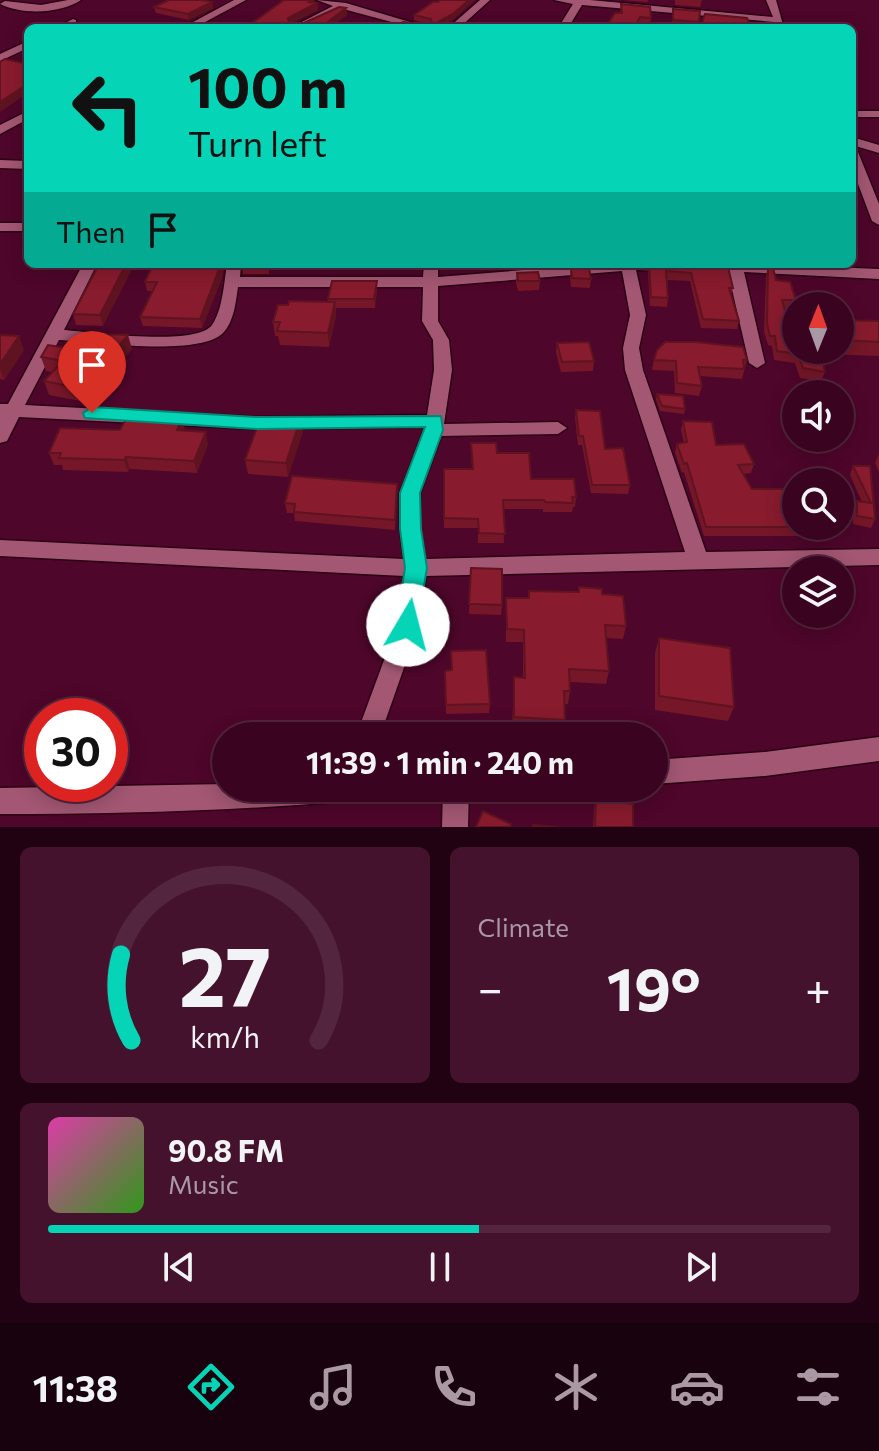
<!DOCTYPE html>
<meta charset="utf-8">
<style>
body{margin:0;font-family:Commissioner,sans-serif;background:#45122d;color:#f1f3f6;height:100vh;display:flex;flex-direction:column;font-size:30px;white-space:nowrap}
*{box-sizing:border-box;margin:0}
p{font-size:26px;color:#ab98a5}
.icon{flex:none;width:44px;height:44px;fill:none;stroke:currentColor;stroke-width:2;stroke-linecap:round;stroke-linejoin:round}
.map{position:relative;height:827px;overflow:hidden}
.panel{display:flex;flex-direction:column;gap:20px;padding:20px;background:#200212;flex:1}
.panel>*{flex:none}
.banner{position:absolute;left:24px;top:24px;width:832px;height:244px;border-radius:12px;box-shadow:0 4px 20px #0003,0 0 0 2px #54253e;background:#05d5b6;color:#111;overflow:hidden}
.needle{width:52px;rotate:1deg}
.fabs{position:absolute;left:782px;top:292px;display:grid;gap:16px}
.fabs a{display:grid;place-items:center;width:72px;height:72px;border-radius:50%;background:#3a0420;box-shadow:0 4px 20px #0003,0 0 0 2px #54253e;font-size:40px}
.speed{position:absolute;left:24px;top:698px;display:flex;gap:16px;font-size:40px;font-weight:700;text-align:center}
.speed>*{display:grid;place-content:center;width:104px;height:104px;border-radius:50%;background:#3a0420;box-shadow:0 4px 20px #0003,0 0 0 2px #54253e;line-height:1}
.speed .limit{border:12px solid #d22;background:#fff;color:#111}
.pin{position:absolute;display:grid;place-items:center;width:68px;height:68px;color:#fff;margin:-82px -34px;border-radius:50% 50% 50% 0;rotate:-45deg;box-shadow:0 0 8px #0007}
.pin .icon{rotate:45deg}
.me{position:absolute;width:88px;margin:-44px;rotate:8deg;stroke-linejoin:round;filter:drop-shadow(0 0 6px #0008)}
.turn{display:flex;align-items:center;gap:28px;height:168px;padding:0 32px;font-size:36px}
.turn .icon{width:104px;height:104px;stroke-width:2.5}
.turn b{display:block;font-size:56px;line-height:68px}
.then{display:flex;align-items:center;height:76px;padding:0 32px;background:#0003;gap:16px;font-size:30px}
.big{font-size:60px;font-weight:700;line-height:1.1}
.panel .card{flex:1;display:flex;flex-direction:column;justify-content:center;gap:12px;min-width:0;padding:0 28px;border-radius:12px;background:#45122d}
.panel .dial{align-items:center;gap:0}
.dial svg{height:208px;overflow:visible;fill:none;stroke:#54253e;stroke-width:7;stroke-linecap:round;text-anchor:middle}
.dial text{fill:#f1f3f6;stroke:none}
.song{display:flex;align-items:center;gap:24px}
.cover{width:96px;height:96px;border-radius:12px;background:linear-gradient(135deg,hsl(320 70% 55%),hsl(110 70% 35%))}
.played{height:8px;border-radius:4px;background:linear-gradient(90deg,#05d5b6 55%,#54253e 55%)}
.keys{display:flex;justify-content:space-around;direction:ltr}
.heat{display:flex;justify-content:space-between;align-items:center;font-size:44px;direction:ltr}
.panel .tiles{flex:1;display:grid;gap:20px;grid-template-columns:1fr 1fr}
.card:last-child{grid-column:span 2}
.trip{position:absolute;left:212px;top:722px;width:456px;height:80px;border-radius:40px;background:#3a0420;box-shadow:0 4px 20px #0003,0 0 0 2px #54253e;font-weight:700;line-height:80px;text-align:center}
.dock{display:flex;height:128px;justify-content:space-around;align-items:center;background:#17020d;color:#ab98a5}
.dock .icon{width:56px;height:56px}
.dock .on{color:#05d5b6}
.dock b{font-size:36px;color:#f1f3f6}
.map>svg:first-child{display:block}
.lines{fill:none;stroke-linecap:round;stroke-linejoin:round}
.street-casing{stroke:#2c0013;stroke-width:3}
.street{fill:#a35773;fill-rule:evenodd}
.wall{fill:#751728}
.shaded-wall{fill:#5f1320}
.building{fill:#881b2e;stroke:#5f1320;stroke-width:2}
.route{fill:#05d5b6;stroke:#038a76;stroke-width:2}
</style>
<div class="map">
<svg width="879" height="827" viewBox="0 0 879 827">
<rect width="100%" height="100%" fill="#4e062a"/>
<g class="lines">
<defs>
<path id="street" d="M68 0H81C60 14 22 15 0 4L5 1 41 5Z
M234 0H246L194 28H182Z
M317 0 346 3 430 28H414L343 9 303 28H290L333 6Z
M480 0H490L459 28H448Z
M554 0H590L773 17 766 0H776L784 28H774V22L582 5 568 28H558L573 4Z
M73 19 76 20V24L68 28H55Z
M28 41V48L0 61V54Z
M28 111V119L0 134V125Z
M852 111H879V117H852Z
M852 137 879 145V153L852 145Z
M852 148 858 152 879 204V225L872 221 852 168Z
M0 160 28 161V169L0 168Z
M0 223H28V231H0Z
M83 264H97L64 330C91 332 196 347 212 325 223 309 224 282 227 264H241L240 277H423L424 264H438V277L599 264H755L879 269V279L744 272 765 363 757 368 749 363 728 272 636 270 646 315 639 348 643 370 706 552 879 549V565L426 576 419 625 380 736H356L397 625 404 576 0 556V540L404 559 400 529V493L425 427 257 429 19 417 7 441 0 443V404H8ZM622 271 630 315 623 348 625 370 685 552 425 559 420 529V493L441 436 558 434 567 428 558 422 444 424 452 370 449 340 438 321V286ZM238 287H423L422 321 433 340 434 370 427 415 257 417 25 405 59 340C92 342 200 357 223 333 234 322 236 301 238 287Z
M879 737V761L765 776 654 784V760L765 752Z
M226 784V788H361L357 797 348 801C232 811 116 814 0 814V788Z
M443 788H469L468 827H442Z"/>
</defs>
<use href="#street" class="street-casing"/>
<use href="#street" class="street"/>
</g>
<path class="wall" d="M284 0H314V3H317L318 10 292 23H304L346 8 347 15 330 28H245Z
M622 0H648L647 2Z
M675 0H702L700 7 675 5Z
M621 4 651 18 650 25 639 24 637 28H605L620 13Z
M154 7 213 8 189 20 156 13Z
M673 9 700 11 698 28 672 27Z
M414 15 454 19 438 28H397V26L428 24 414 20Z
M99 264 103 326 76 325 73 314Z
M242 264H342L341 268H269V274H243Z
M454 264H498V266L456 270Z
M649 265 728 267 733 288 731 295 739 321 737 329 701 328 690 281 667 280 668 298 667 307 650 306 648 273Z
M768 267 776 280 796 300 794 309H785L793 339 825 372 821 381 800 378 795 363 774 360 772 346 768 345 764 332 766 276Z
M571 269 591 279 590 288 571 287 570 278Z
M517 273 540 281 539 290 518 291 516 283Z
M222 278 202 328 143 326 140 317 153 291H147L145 282Z
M377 281V290L375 308H336V316L329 347 280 345 278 336H275L273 322 288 305 328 302V299Z
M840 320 879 321V356L823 354 821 350H840Z
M0 335 24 350 4 380 0 379Z
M557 343 594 361 593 371 561 372 556 352Z
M74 349H132L86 402 49 395 44 381 53 372 46 371 41 357Z
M654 360H747L742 379 700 376 702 386 699 396 675 393 674 371 652 370Z
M657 394 685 409 684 414 660 411 656 399Z
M576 410 605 449 630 485 628 494 591 493 582 445H578L575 418Z
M683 421 716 445 754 464 751 473 743 474 752 489 821 527 817 536H704L684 472 682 473 675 453 677 444 684 443 681 430Z
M120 430H185L208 444 197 473 130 469 128 472 63 470 62 465H54L49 453Z
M303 431 288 477 248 474 245 460Z
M471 443 497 453 531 479 576 497 575 507H573L572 512H543V509H503L504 543H478V528H444V469H472Z
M879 454V472L875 463Z
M853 466H870L875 519 871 528 853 524V509L857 501 862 502 850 475Z
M397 494 395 530 295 521 294 513H287L285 503Z
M471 568 502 605 501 615 469 614Z
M579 587 602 594 626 626 623 639 606 638 609 671 606 684 570 682V691L568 704H564L565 720 563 732 512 730 514 677 523 678V642H506V598H528L529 591 578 592Z
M659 638 734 707 728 721 655 710V653Z
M445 671 490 704 489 713 446 714Z
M596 799 633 827H593L594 808Z"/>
<path class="shaded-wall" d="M311 0H314L315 4 317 3 318 10 289 25 288 18Z
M469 0H475L454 19 438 28H427Z
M212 2 213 8 189 20 188 14Z
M346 8 347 15 330 28H320Z
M28 84V93L0 112V102Z
M126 264H135L103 326 100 315Z
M221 264H225L222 278 202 328 200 319Z
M377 281V290L375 308 374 299Z
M335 302 336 316 329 347 328 333Z
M128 335 132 349 86 402 82 389Z
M19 336 24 350 4 380 0 369V364Z
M301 417 303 431 288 477 286 463Z
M182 418 185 430H177Z
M206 432 208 444 197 473 194 461Z
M126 457 130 469 128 472 124 460Z"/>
<path class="building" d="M169 0H201L212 2 188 14 154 7Z
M284 0H311L309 2 317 3 288 18 289 23H304L339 7 346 8 320 28H307L274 23 267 28H245Z
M440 0H469L454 13 427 28H402L397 26 403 22 432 25 431 19 414 15 433 2H438Z
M621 4 650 7 651 18 640 17 634 28H605L615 13H622Z
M673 9 700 11 699 22 673 20Z
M705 14 747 18 751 28H700Z
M5 59 28 64V84L0 102V62Z
M99 264H126L100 315 73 314Z
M153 264H221L200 319 140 317 157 282H145Z
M649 265 728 267 733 288H729L739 321 703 319 691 273 666 271 668 298 651 297Z
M768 267 773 268 776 280 790 282 796 300H782L793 339H796V350H820L825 372 803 368 798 354 777 351 775 336H770L767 323Z
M589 268 591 279 572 278 571 269Z
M538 272 540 281H518L517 273Z
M332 281H377L374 299H328Z
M289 301 335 302 328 333 277 331 280 322H273L278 305H288Z
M840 320 879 321V342L840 340Z
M89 333 128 335 82 389 44 381 63 361 41 357 48 345 74 349Z
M0 335 19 336 0 364Z
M589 342 594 361 562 362 557 343Z
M665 342H696L743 347 747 360H743L744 369 698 367 702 386 677 383 676 361 654 360 657 350Z
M657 394 683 396 685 409 662 406Z
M576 410 600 411 605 449 623 448 630 485H592L583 436H579Z
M158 417 182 418 177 430 206 432 194 461 126 457 124 460 59 458 61 453H49L60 428 120 430 126 419 156 421Z
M261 417H301L286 463 245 460Z
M683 421 712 422 716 445 744 444 754 464 738 465 752 489H796V526L821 527H706L687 463 684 464 677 444 687 442Z
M471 443H496L497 453H529L531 479H574L576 497H572L573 503 545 502 544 500H503L505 534 479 533 478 519 444 518V469H473Z
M853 466H870L875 519 857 516V501L871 503Z
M292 476 397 484 395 520 294 512 295 504 285 503Z
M471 568 502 569V605L469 604Z
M579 587 602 589V594L623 596 626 626 605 625 609 671 569 669 570 691H564L565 720 514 717V677L525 678 524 630 507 629 506 598H529V591L579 592Z
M659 638 730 648 734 707 659 696Z
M486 650 490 704 446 705 445 671 452 670 451 651Z
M596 799 633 804V827H595Z
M483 811 511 824 510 827H476Z
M533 825 557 827H533Z"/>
<path class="route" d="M92 407 257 417 441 416 443 430 420 493 421 529 427 568 416 632 408 634 400 632 396 625 405 568 400 529V493L425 427 257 429 85 418 83 413Z"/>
</svg>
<div class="fabs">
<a><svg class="needle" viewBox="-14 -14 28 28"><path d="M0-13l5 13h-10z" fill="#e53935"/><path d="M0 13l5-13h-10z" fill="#ab98a5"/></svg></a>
<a><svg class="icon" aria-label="sound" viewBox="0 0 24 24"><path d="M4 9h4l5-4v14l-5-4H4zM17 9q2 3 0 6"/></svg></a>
<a><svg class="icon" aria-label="search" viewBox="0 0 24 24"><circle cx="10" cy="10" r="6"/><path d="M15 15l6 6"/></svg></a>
<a><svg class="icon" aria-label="layers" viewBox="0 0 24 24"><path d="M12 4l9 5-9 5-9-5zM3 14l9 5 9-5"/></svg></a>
</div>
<div class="speed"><div class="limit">30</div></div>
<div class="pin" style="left:92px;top:413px;background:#d93025"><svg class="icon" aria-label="arrive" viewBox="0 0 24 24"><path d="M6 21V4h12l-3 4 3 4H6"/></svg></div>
<svg class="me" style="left:408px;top:625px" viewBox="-20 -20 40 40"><circle r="19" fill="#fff"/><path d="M0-13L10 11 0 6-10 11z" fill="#05d5b6"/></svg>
<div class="trip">11:39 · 1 min · 240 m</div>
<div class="banner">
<div class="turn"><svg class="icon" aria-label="left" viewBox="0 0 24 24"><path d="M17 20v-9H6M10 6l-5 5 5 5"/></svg><div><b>100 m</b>Turn left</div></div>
<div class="then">Then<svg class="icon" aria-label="arrive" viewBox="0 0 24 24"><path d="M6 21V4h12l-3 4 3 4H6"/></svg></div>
</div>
</div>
<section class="panel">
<div class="tiles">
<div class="card dial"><svg viewBox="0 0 100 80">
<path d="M14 69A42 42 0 1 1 86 69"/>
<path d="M14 69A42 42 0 0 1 10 36" stroke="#05d5b6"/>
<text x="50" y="56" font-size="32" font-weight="700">27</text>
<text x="50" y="72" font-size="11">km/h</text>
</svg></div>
<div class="card"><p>Climate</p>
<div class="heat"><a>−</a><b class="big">19°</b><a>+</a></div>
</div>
<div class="card">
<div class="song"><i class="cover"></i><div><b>90.8 FM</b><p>Music</p></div></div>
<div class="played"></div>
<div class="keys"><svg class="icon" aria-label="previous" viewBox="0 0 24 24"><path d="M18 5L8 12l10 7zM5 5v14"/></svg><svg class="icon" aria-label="pause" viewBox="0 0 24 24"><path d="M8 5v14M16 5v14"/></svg><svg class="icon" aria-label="next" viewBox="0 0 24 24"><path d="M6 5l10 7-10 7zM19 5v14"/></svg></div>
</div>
</div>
</section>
<nav class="dock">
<b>11:38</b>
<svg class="icon on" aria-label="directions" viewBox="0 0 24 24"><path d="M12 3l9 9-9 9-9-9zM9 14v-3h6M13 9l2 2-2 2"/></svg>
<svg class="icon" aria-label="music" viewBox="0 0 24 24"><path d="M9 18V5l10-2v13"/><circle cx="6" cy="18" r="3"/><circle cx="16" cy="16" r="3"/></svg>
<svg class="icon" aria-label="phone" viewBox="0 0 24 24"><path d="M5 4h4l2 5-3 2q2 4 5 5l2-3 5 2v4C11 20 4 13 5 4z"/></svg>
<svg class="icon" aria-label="climate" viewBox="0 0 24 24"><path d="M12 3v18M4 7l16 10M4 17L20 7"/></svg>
<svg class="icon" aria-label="car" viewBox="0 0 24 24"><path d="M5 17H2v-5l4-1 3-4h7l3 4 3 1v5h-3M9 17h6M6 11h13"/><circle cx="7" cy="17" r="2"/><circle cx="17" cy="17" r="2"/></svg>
<svg class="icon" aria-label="filters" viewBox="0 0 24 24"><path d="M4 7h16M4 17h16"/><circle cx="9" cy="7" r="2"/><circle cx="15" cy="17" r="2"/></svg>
</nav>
